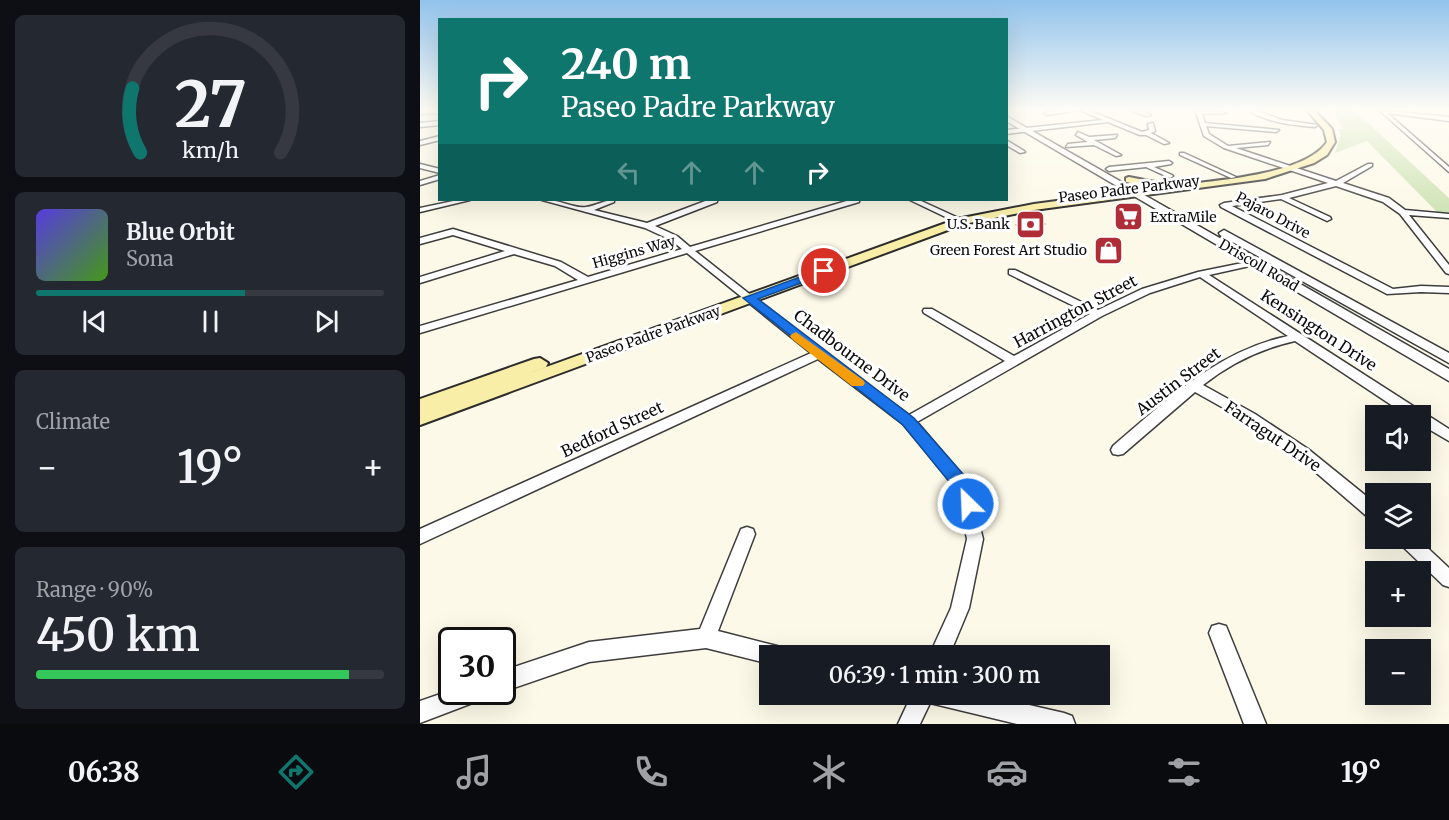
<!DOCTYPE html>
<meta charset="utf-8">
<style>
body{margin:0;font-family:Merriweather,serif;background:#242831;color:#f1f3f6;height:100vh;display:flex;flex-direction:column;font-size:22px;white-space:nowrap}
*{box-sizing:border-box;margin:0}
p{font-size:20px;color:#9ea1a6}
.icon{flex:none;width:33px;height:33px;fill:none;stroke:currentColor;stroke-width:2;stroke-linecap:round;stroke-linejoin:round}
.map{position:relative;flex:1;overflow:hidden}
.sheet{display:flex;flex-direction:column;gap:15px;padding:15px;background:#0d0f14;width:420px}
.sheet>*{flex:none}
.guide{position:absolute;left:18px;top:18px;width:570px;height:183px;border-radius:0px;box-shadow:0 6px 24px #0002;background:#0f766e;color:#fff;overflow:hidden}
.tools{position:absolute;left:945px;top:405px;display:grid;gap:12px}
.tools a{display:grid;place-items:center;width:66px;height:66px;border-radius:0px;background:#171b24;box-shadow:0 6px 24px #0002;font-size:30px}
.speed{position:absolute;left:18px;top:627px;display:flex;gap:12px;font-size:30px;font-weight:700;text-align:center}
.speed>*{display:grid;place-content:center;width:78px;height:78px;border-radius:50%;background:#171b24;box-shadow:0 6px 24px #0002;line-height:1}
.speed .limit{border:3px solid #111;border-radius:9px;background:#fff;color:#111}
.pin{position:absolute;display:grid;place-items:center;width:51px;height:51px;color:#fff;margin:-26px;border:3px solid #fff;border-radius:50%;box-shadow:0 2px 6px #0007}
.me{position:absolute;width:66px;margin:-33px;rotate:336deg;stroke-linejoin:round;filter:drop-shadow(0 0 4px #0008)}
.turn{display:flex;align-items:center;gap:21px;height:126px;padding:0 24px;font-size:27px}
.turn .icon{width:78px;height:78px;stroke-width:2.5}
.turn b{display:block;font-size:42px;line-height:51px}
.lanes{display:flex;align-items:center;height:57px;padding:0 24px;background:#0003;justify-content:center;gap:30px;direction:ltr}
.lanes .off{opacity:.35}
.big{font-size:45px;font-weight:600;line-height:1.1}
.sheet .card{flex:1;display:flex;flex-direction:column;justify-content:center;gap:9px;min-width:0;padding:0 21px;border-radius:9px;background:#242831}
.sheet .dial{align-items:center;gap:0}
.dial svg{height:156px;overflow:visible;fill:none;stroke:#363941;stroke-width:7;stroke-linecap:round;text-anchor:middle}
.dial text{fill:#f1f3f6;stroke:none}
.song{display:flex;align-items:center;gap:18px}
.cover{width:72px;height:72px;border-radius:9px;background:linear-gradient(135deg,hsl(250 70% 55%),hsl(100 70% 35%))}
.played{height:6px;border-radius:3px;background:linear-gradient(90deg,#0f766e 60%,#363941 60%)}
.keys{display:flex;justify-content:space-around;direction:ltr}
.heat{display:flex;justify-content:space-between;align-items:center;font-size:33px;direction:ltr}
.charge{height:9px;border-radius:4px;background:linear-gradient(90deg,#34c759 90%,#363941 0)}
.trip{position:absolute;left:339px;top:645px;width:351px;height:60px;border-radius:0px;background:#171b24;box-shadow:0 6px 24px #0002;font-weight:600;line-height:60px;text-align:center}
.dock{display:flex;height:96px;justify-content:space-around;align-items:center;background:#090b0e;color:#9ea1a6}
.dock .icon{width:42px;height:42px}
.dock .selected{color:#0f766e}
.dock b{font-size:27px;color:#f1f3f6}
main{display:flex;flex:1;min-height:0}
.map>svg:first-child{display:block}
.green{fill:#cfe4b6}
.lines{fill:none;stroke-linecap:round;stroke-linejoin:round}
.stream{stroke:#3d90c3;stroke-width:1.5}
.building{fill:#524b47}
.minor-casing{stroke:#3d3d3d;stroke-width:3}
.tertiary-casing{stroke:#3d3d3d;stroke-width:3}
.secondary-casing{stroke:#2c2c2c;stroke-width:4}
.minor{fill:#fff;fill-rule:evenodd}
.tertiary{fill:#fff;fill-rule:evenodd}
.secondary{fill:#f9eea8;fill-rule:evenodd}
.route{fill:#1a73e8;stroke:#114b97;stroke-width:1.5}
.slow{fill:#f59e0b}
.labels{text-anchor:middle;stroke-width:6;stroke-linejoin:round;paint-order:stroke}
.far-street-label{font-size:14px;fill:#0a0a0a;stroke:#fff}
.far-poi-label{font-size:14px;fill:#0a0a0a;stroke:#fff;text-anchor:end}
.street-label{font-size:16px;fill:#0a0a0a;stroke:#fff}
</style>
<main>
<section class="sheet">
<div class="card dial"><svg viewBox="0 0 100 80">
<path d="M14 69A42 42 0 1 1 86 69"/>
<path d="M14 69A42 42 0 0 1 10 36" stroke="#0f766e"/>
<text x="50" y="56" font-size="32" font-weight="700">27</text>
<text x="50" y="72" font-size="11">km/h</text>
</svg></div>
<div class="card">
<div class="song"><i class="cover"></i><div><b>Blue Orbit</b><p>Sona</p></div></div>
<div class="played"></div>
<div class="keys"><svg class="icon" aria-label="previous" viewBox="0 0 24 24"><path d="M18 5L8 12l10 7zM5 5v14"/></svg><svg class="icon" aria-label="pause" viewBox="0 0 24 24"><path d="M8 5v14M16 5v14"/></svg><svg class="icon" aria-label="next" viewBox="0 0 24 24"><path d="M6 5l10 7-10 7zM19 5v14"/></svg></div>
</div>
<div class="card"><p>Climate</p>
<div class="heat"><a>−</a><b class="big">19°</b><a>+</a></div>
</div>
<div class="card"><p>Range · 90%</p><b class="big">450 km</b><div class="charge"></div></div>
</section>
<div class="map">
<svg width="1029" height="724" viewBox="0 0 1029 724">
<rect width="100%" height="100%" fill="#fdf9e8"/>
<path class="green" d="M912 110H934L1029 198V213H1018L947 141 915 153 921 135 918 129H923Z"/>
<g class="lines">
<path class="stream" d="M0 115 20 114"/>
</g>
<path class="building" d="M613 218 626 224 608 231 595 225Z"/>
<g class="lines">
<defs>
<path id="minor" d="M641 110H660L627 115 624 113Z
M660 110H668L722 132 729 130 728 124 733 123 735 131 731 133 749 143 744 144 726 135H720L688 122 586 134V130L683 120Z
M711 110H719L731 115 726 116Z
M775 110 807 113 782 114 785 123 859 130 856 132 786 126 789 134 808 146 850 142 848 145 816 148 916 181 948 164H952V166L923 183 969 198 985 210 1029 214V218L989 215 1029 265V274L1026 273 980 214 963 202 916 186 869 198 910 217 911 219 907 221 861 199 812 206 973 289 1001 286 1029 287V293L1001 292 967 294 801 207 800 205 804 203 862 195 908 183 804 148 784 136Z
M828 110H835L862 120 898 125 895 127C872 125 848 123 828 110Z
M959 110 1029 117V121L967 113 1029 167V172Z
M20 121V125L0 127V123Z
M658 132 669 137 697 135 695 138 674 140 701 155 696 156 674 145 646 147 648 144 668 142 656 135Z
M20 136V140L0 145V141Z
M586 140 604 151 605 152 600 153 586 145Z
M760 153H764L816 177 811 178 760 155Z
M749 161 752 163 751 164 734 167 752 175 753 176 750 178 726 167 689 171 686 169 689 167Z
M0 164 20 169V173L0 168Z
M20 175V179L0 185V181Z
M38 200H50L0 212V208Z
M122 200C137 198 153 209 166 207 176 206 184 200 194 200V202L174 210 227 223 288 200H297V202L235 226 257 236 270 247 430 200H439V202L275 251 403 352 489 415 585 361 504 313 503 311 504 309H512L594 356 670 314 589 274V270H595L678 310 722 289 778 272 852 257V261L789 275 1029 429V441L1000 424V416H988L875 341C840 349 811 363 783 385L835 414 888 449 956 504V520L950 519 878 457 825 420 775 392 703 454 698 455 693 454 691 450 693 446C746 401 797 351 868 336L780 277 730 293 682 316 497 422 549 483 563 539 549 608 529 656H509L531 608 547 539 537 489 483 424 398 359 0 544V529L391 353 267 253 0 333V326L158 280 135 266 94 254 0 283V277L85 251 33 235 0 244V238L33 229 141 262 168 277 262 249 251 240 225 228Z
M490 200H499L545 221 538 223Z
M327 527 333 529 335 534 298 631 357 646 364 649 367 656H350V664L286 648 169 662 82 692H80H82V671L169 642 280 629 319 534 321 529Z
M977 538H997L1029 568V587L1023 585 979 543Z
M799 624 806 626 846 724H824L789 633 792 626Z
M32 690 67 692 63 699 0 723V701Z
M492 694H562L644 713 652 716 655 724H597L510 703 500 724H478Z"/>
<path id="tertiary" d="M586 116 1029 369V381L586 121Z
M804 230 1029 353V363L800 235 799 233Z"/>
<path id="secondary" d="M887 110H894L912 129 915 142 907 155 894 163 845 179 614 210 544 224 0 425V399L114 359 120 358 128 363 126 367 79 384 537 219 614 204 735 188 706 182V178L709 177 740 183 741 187C781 182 884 177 907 142L904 130Z"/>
</defs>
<use href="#minor" class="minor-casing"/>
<use href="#tertiary" class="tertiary-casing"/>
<use href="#secondary" class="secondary-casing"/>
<use href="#minor" class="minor"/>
<use href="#tertiary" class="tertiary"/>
<use href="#secondary" class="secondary"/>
</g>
<linearGradient id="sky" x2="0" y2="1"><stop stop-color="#92c3ec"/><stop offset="0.52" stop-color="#fefcf5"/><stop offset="1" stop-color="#fefcf5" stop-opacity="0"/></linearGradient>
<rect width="1029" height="211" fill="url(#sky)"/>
<path class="route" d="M404 268 408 269V273L338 299 494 418 550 482 557 504 554 509 548 511 541 509 535 489 483 425 323 298Z"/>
<path class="slow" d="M376 332 443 380 445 383 443 386H432L372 339 370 336 372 334Z"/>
<defs>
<symbol id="supermarket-square" viewBox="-11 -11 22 22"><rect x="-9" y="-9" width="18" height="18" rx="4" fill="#af2d36" stroke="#fff"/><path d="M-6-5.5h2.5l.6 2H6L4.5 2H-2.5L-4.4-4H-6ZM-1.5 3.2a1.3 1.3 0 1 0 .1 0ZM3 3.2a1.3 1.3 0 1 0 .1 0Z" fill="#fff"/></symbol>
<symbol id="bank-square" viewBox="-11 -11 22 22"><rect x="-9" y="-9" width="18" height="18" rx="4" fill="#af2d36" stroke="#fff"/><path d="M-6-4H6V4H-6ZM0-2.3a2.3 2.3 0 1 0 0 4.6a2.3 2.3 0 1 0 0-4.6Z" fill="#fff"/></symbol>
<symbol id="shop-square" viewBox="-11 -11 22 22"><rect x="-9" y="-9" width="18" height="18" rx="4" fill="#af2d36" stroke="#fff"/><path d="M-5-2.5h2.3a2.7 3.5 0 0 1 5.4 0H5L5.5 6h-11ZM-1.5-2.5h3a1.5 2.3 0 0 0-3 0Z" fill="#fff"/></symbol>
</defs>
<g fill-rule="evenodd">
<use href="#supermarket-square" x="692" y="200" width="33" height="33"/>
<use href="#bank-square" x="594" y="208" width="33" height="33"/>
<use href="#shop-square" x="672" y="234" width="33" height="33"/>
</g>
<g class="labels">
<g class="far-street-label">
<text transform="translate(709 189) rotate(-7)" y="5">Paseo Padre Parkway</text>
<text transform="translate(853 215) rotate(28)" y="5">Pajaro Drive</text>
<text transform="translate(214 252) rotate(-16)" y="5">Higgins Way</text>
<text transform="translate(839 265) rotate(30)" y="5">Driscoll Road</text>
<text transform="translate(233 334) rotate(-20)" y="5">Paseo Padre Parkway</text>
</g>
<g class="far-poi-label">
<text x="730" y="222" text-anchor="start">ExtraMile</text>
<text x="590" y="229">U.S. Bank</text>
<text x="667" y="255">Green Forest Art Studio</text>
</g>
<g class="street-label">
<text transform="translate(655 311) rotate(-28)" y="6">Harrington Street</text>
<text transform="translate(899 330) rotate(33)" y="6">Kensington Drive</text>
<text transform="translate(432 355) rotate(37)" y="6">Chadbourne Drive</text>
<text transform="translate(758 381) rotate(-37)" y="6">Austin Street</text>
<text transform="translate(192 429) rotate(-25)" y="6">Bedford Street</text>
<text transform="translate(853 436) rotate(34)" y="6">Farragut Drive</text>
</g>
</g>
</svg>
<div class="tools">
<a><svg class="icon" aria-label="sound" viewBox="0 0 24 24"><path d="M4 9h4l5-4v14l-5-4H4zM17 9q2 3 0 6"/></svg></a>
<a><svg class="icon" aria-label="layers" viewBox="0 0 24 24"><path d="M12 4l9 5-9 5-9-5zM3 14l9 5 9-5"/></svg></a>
<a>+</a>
<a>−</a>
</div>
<div class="speed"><div class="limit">30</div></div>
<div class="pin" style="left:404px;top:271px;background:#d93025"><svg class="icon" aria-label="arrive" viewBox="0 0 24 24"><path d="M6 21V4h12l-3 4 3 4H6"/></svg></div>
<svg class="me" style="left:548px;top:504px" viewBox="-20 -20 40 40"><circle r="17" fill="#1a73e8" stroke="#fff" stroke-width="3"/><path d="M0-11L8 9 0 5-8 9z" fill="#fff"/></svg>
<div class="trip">06:39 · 1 min · 300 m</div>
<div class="guide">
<div class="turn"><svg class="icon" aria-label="right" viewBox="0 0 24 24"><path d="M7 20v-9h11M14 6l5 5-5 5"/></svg><div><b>240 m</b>Paseo Padre Parkway</div></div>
<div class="lanes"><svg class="icon off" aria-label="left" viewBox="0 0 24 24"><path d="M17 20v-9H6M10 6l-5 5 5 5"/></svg><svg class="icon off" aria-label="ahead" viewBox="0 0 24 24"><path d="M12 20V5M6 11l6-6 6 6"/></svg><svg class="icon off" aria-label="ahead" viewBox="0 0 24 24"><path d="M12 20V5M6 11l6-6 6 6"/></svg><svg class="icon" aria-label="right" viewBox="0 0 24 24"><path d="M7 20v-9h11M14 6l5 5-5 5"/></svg></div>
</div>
</div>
</main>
<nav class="dock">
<b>06:38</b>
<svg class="icon selected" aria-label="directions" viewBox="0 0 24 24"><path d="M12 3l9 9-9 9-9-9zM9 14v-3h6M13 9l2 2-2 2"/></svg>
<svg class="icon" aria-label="music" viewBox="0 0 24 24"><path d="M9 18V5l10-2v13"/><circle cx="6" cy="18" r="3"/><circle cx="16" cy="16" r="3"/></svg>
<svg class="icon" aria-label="phone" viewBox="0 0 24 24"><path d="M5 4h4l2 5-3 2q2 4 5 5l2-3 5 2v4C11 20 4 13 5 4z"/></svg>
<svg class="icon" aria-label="climate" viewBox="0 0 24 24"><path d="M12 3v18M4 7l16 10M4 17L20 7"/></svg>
<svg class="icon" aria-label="car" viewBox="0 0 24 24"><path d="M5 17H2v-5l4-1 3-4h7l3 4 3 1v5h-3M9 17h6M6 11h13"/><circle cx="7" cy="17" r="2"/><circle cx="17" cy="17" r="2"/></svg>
<svg class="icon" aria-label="filters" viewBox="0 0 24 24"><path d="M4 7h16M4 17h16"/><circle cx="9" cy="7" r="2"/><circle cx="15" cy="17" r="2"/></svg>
<b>19°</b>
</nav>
